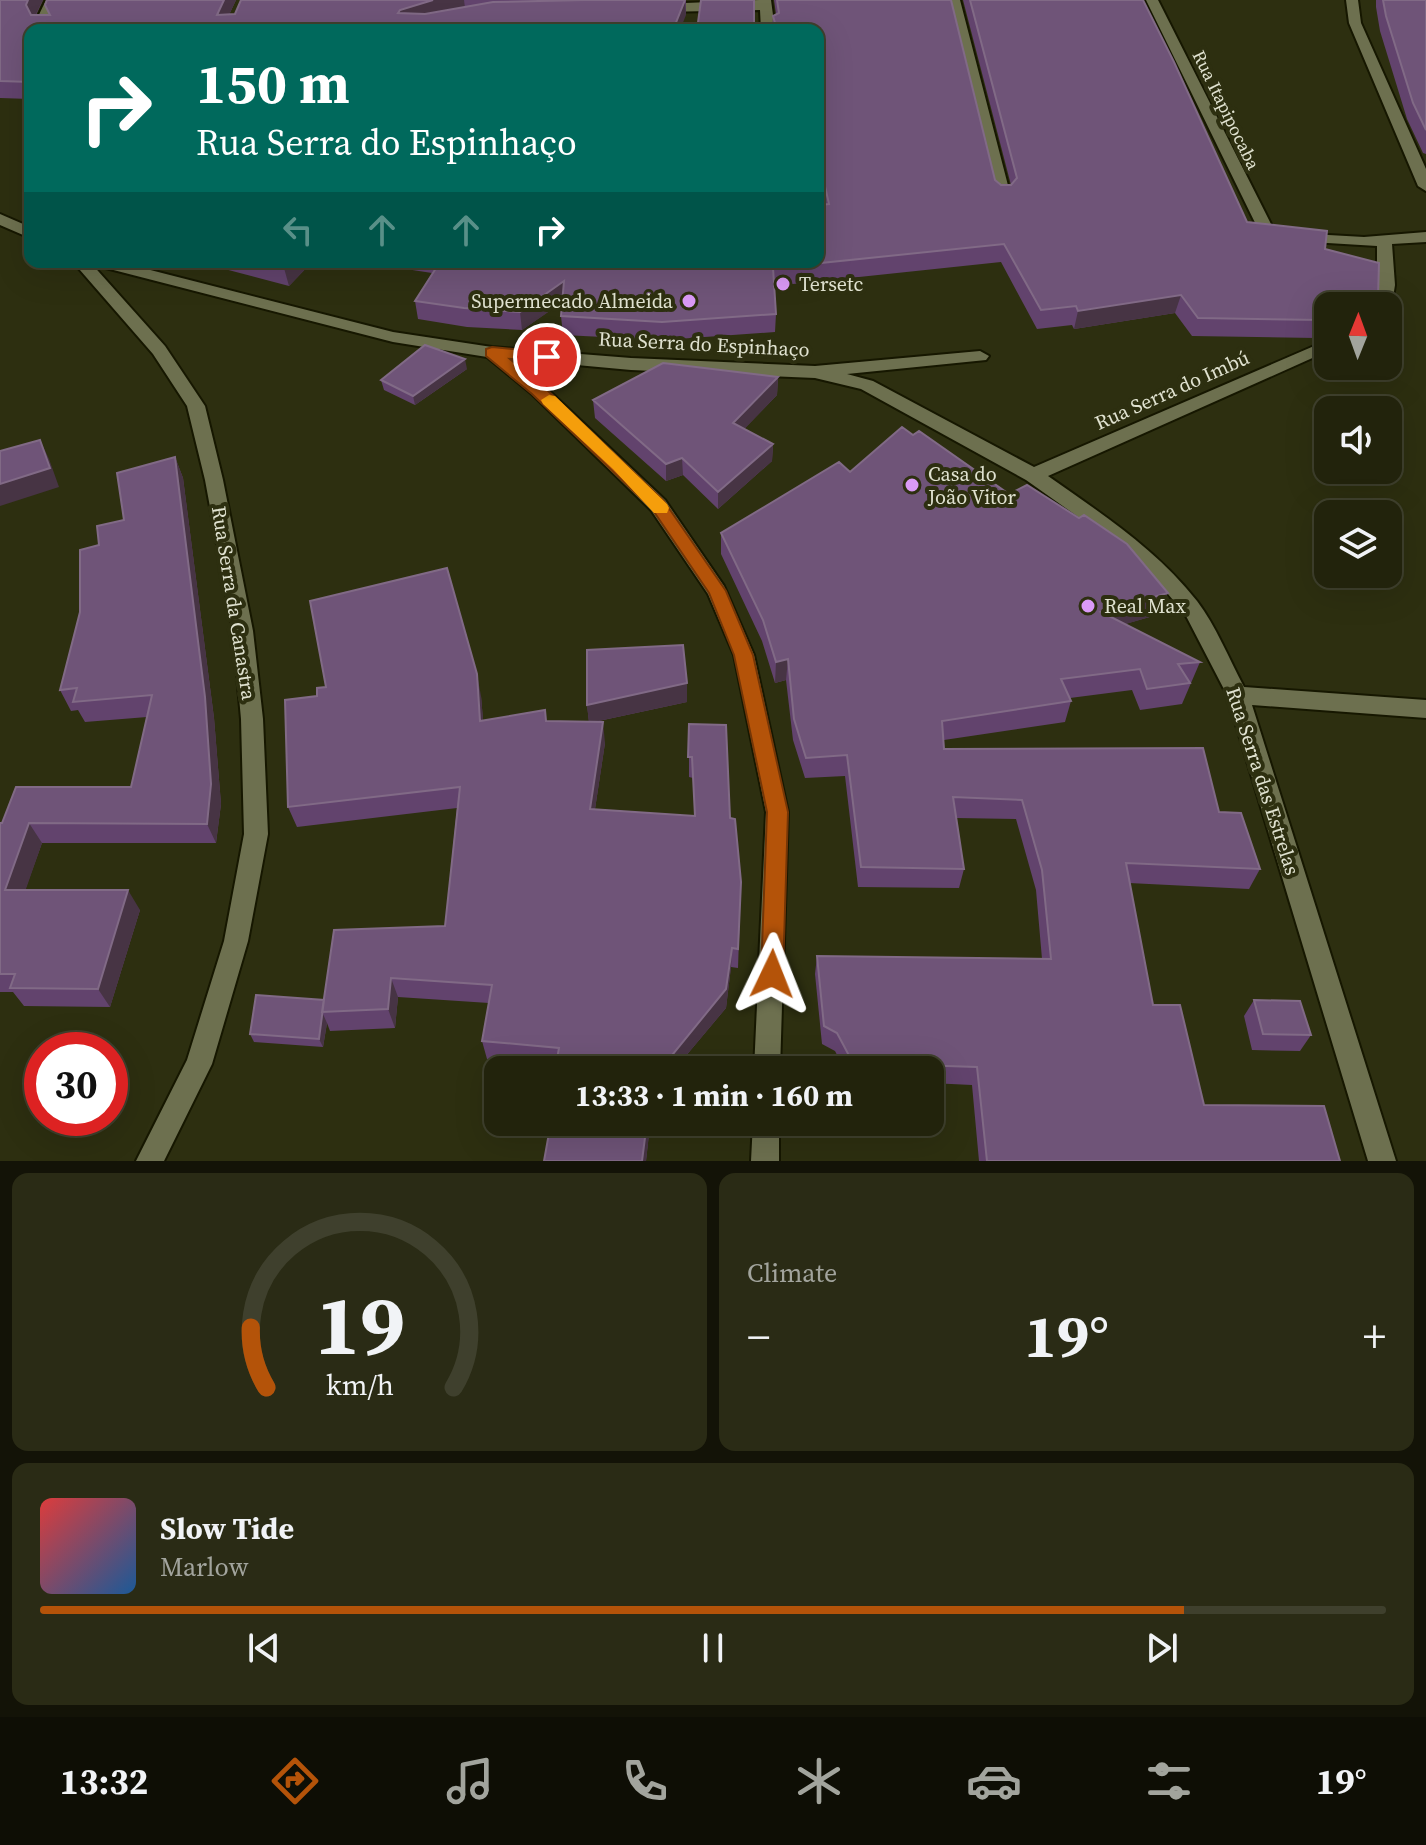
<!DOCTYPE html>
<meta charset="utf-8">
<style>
body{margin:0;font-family:"Source Serif 4",serif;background:#2a2b15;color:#f1f3f6;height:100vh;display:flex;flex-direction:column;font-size:30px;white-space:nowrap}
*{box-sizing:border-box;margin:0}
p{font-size:26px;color:#a2a49d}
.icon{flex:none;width:44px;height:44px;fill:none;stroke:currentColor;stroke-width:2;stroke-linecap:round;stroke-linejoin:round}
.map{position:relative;height:1161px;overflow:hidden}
.sheet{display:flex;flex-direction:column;gap:12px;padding:12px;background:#131307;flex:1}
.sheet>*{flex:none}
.guide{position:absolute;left:24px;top:24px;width:800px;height:244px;border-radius:16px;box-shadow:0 8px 32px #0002,0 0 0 2px #3f402d;background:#00695c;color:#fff;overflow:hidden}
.needle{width:52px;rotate:1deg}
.controls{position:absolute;left:1314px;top:292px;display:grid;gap:16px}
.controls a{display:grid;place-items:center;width:88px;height:88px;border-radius:16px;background:#22230c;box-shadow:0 8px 32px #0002,0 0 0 2px #3f402d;font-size:40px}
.speed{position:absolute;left:24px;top:1032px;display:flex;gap:16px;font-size:40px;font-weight:700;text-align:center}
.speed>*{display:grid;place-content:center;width:104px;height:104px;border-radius:50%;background:#22230c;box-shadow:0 8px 32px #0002,0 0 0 2px #3f402d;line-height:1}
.speed .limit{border:12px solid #d22;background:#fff;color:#111}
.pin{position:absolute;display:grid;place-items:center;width:68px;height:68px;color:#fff;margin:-34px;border:4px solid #fff;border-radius:50%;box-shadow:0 2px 8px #0007}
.me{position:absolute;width:88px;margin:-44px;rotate:2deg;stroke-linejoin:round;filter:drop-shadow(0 0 6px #0008)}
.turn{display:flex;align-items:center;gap:28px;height:168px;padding:0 40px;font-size:36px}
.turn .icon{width:104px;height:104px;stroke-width:2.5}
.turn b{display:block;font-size:56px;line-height:68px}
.lanes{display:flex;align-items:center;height:76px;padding:0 40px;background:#0003;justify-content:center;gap:40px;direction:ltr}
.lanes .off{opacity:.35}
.big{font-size:60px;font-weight:700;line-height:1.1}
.sheet .widget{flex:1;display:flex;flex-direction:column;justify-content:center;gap:12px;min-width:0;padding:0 28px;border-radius:16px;background:#2a2b15}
.sheet .dial{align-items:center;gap:0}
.dial svg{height:208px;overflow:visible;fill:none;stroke:#3f402d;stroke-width:7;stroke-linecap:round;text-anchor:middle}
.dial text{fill:#f1f3f6;stroke:none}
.song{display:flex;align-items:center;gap:24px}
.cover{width:96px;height:96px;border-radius:12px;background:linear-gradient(135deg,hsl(0 70% 55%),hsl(210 70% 35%))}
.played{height:8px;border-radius:4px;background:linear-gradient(90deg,#b45309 85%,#3f402d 85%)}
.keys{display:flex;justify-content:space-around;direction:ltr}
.heat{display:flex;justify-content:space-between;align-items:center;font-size:44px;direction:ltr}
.sheet .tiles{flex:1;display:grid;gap:12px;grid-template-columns:1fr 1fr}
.widget:last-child{grid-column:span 2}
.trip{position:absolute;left:484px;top:1056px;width:460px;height:80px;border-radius:16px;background:#22230c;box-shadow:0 8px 32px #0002,0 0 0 2px #3f402d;font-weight:700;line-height:80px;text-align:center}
.tabs{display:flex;height:128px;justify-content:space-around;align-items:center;background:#0e0e05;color:#a2a49d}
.tabs .icon{width:56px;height:56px}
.tabs .current{color:#b45309}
.tabs b{font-size:36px;color:#f1f3f6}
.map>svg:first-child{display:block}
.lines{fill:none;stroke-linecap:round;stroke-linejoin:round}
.minor-casing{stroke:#161700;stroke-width:4}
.minor{fill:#6d704f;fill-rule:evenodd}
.wall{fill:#62436d}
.shaded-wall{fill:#473444}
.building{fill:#6f5478;stroke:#816a86;stroke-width:2}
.route{fill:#b45309;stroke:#753606;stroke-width:2}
.slow{fill:#f59e0b}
.poi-dot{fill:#da9af6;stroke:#2d2f10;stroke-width:3}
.labels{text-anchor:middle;stroke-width:8;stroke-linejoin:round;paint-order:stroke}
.far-street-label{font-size:18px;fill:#e0e2d0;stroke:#2d2f10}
.poi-label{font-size:20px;fill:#e0e2d0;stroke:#2d2f10;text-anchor:start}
.street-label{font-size:20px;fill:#e0e2d0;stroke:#2d2f10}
</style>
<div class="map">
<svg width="1426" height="1161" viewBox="0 0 1426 1161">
<rect width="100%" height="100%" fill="#2d2f10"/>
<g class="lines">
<defs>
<path id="minor" d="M46 0H58L48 23 54 30H40L35 23Z
M759 0H771L775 30H761L760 10 661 12 655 8 661 4Z
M948 0H960L1011 197 1008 200H998L995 197Z
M1146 0H1158L1275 232 1364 237 1426 232V242L1392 244 1395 285 1391 310H1388V306H1377V246L1263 239Z
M1346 0H1358L1361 23 1426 169V191L1418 186 1349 23Z
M0 214 30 227V238L0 225Z
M73 262H90L165 346 205 406 223 480 253 631 263 719 268 834 248 941 212 1064 164 1161H136L187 1060 224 941 244 834 241 719 233 631 205 480 187 406 153 354Z
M92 262H119L393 332 492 347 631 358 815 366 980 351 989 356 986 360 847 374 873 381 1034 467 1328 340V351L1048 476C1102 514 1156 549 1197 601 1216 626 1229 659 1244 687L1426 700V718L1252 705 1396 1161H1368L1227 695 1185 614 1150 573 1118 545 1026 480 861 389 815 378 631 370 511 359 544 386 665 500 724 586 754 655 788 812 780 1070H754L766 812 734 655 708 594 651 510 532 394 487 357 393 342 94 265Z
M753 1122H779V1161H751Z"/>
</defs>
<use href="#minor" class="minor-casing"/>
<use href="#minor" class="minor"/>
</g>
<path class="wall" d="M0 0H43L36 15H49L45 5 47 0H236L229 15 235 14 241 0H686V15L30 30V99L0 98Z
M774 0H951L995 180 1001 185H1011L963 0H1143L1247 222 1325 249 1378 297 1374 306H1328V333L1316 338 1192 336 1175 313 1074 329 1072 325 1037 329 1001 262 774 286 776 314 775 332 663 340 563 335 561 316 562 302 522 330 467 327 418 319 415 301 432 273 360 262H818L824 205 818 178V30H772L773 16 776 14Z
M1376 0H1426V154L1423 153 1407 119 1380 31 1376 7Z
M198 262H358L353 270 312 262 289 286Z
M467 369 415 405 384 390 381 380Z
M778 377 777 395 744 429 773 444 772 461 718 509 683 475 666 481 595 418 593 400Z
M175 457 183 478 214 718 221 804 216 843H42L25 890 140 910 110 1007 24 1006 13 992H0V823L131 787 147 717 85 722 78 710 71 711 60 690 99 545 124 520Z
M850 472 1160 614 1125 624 1200 662 1182 704 1140 710 1132 690 1070 698 1071 701 1065 722 944 740V749L1219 812 1260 869 1249 889 1129 883 1153 1005 1204 1105 1340 1161H979L972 1085 930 1083V1070H845L835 1051 822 1044 815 974 817 956 1042 959 1036 890 1016 819 956 818 964 869 959 888 858 887 845 776 805 778 793 740 786 680 775 683 762 641 721 554V533Z
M317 696H481L483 720 589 722 587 705 687 702 594 722 605 743 595 809 695 816 693 778 689 777V724L730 818 741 882 738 968 731 967 726 1008 674 1070H555V1065L487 1059 482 1041 489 1003 398 997 395 1028 330 1031 327 1023 323 1047 254 1042 250 1034 324 1000 445 926 457 808 297 827 288 807Z
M1254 1000 1311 1035 1300 1051 1252 1050 1244 1016Z
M551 1122H657L656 1135 649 1134 646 1161H544Z"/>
<path class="shaded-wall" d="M28 0H43L32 22 26 5Z
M224 0H236L222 30 217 15Z
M433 0H464L465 8 403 27 398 13 400 10Z
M685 0 686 15 680 30H673Z
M290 262H312L289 286 284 268Z
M352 262H358L353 270Z
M564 281 566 300 522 330 520 312Z
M1181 295 1175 313 1074 329 1078 311Z
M1378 297 1374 306H1356Z
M1328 318V333L1316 338 1323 320Z
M465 359 467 369 415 405 413 396Z
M778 377 777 395 733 441V423Z
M40 440 49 459 59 487 0 506V484Z
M773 444 772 461 718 509V492Z
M175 457 183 478 214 718 221 804 216 843 207 824Z
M682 458 683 475 666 481V464Z
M1168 593 1160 614 1095 633 1101 612Z
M788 659 786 680 775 683 776 662Z
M477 674 481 696 485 742 480 721Z
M687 683V702L589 723 587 705Z
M603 722 605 743 592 829 590 809Z
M29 823 42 843 19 909 5 890Z
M128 890 140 910 110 1007 98 989Z
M732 948 731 967 726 1008 674 1070H660Z
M391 978 398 997 395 1028 388 1009Z
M323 1014 327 1023 323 1047 319 1039Z
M647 1122 649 1134 646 1161H642Z"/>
<path class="building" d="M0 0H28L26 5 31 15H50L45 5 47 0H224L217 15 235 14 241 0H433L400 10 398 13 425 14 493 2 584 0H685L673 30H30V82L0 81Z
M701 0H754V30H697Z
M777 0H951L995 180 1001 185H1011L1017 178 970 0H1143L1174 62 1247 222 1327 231 1325 249 1379 263 1378 297 1356 306H1328V318L1323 320 1198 318 1181 295 1078 311 1076 306 1041 310 1004 244 773 268 776 314 662 322 561 316 564 281 520 312 464 308 415 301 440 262H818V205L829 204 818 155V30H777L773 16 779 13Z
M1383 0H1426V130L1413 103 1386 16Z
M263 262H290L284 268Z
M425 345 465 359 413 396 381 380Z
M663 363 778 377 733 423 773 444 718 492 682 458 666 464 593 400Z
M902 427 913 435 919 431 1009 494 1027 485 1079 518 1084 515 1127 544 1168 593 1101 612 1200 662 1178 664 1190 683 1147 689 1140 669 1061 679 1071 701 942 721 944 749 1203 748 1219 812 1241 813 1260 869 1126 863 1153 1005H1180L1204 1105 1324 1106 1340 1161H987L977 1067 853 1063 837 1033 824 1026 817 956 1051 959 1042 870 1022 800 953 797 964 869 861 867 847 755 806 758 794 719 788 659 776 662 763 620 721 533 839 462 850 472Z
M40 440 50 468 0 484V451Z
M175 457 205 697 211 784 207 824 29 823 5 890H128L98 989 10 988 15 974H0V823H2L16 787H131L152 695 73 702 77 688 60 690 80 612V550L99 545 97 526 124 520 117 473Z
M447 568 477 674 480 721 545 710 546 721 603 722 590 809 695 816 692 757H688L689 724 726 725 730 818 735 819 741 882 738 949 732 948 726 989 660 1070H555L559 1048 482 1041 492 985 391 978 388 1009 322 1012 334 930 445 926 460 787 288 807 285 700 317 696V688L326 687 310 601Z
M683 645 687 683 587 705V650Z
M256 995 324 1000 319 1039 250 1034Z
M1254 1000 1300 1001 1311 1035 1263 1034Z
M551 1122H647L642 1161H544Z"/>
<path class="route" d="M492 347 553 353V361L547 362 510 359 543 386 664 501 726 591 753 655 788 812 783 974 780 981 772 984 764 981 761 974 767 812 734 655 709 593 652 509 532 394 486 356V349Z"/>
<path class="slow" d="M549 395 555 396 667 504 669 508 667 513H654L613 469 543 404 541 400Z"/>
<g class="poi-dot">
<circle cx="783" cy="284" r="8"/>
<circle cx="689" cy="301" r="8"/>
<circle cx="912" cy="485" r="8"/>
<circle cx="1088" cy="606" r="8"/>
</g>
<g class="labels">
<g class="far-street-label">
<text transform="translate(1226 110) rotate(64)" y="6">Rua Itapipocaba</text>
</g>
<g class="poi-label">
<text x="799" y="291">Tersetc</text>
<text x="673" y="308" text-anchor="end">Supermecado Almeida</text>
<text x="928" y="481">Casa do<tspan x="928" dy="23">João Vitor</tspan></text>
<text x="1104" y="613">Real Max</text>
</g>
<g class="street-label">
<text transform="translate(704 344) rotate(3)" y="7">Rua Serra do Espinhaço</text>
<text transform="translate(1172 390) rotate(-24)" y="7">Rua Serra do Imbú</text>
<text transform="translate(234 603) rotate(81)" y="7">Rua Serra da Canastra</text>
<text transform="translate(1263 781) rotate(72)" y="7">Rua Serra das Estrelas</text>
</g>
</g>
</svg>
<div class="controls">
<a><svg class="needle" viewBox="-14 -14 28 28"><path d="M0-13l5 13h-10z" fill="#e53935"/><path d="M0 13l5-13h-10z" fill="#a2a49d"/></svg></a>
<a><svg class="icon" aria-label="sound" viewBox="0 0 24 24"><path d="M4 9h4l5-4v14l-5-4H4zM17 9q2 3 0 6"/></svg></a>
<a><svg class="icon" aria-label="layers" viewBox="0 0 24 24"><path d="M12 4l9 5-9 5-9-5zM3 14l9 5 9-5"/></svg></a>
</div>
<div class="speed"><div class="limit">30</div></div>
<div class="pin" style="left:547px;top:357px;background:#d93025"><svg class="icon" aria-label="arrive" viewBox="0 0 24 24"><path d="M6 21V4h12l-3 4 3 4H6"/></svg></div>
<svg class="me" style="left:772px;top:974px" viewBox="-20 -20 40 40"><path d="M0-17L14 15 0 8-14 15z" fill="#b45309" stroke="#fff" stroke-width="4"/></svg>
<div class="trip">13:33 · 1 min · 160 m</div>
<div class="guide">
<div class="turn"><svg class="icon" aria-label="right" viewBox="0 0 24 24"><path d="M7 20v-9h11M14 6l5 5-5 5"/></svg><div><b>150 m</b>Rua Serra do Espinhaço</div></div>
<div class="lanes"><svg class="icon off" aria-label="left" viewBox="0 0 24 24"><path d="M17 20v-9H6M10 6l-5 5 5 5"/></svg><svg class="icon off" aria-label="ahead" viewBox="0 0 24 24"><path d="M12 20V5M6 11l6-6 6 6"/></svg><svg class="icon off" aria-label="ahead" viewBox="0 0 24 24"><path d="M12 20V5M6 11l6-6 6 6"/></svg><svg class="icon" aria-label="right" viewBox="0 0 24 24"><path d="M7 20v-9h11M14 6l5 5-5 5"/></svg></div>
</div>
</div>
<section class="sheet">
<div class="tiles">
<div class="widget dial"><svg viewBox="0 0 100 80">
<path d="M14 69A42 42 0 1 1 86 69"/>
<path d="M14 69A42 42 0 0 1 8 46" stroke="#b45309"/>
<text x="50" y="56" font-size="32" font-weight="700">19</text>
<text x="50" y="72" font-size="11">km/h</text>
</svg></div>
<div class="widget"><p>Climate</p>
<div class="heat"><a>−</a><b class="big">19°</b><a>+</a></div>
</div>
<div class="widget">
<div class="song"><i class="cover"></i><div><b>Slow Tide</b><p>Marlow</p></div></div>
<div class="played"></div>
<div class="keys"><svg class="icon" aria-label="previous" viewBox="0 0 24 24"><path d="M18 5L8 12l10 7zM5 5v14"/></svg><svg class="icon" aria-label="pause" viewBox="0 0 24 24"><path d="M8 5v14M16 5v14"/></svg><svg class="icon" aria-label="next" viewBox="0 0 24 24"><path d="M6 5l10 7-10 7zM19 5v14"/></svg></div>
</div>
</div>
</section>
<nav class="tabs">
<b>13:32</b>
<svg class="icon current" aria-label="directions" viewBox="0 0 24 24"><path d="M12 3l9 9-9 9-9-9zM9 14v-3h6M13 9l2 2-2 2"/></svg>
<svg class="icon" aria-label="music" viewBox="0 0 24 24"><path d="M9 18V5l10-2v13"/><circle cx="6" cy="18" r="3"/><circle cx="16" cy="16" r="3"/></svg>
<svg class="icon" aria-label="phone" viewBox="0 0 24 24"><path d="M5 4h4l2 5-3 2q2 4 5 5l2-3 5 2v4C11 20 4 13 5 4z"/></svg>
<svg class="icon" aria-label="climate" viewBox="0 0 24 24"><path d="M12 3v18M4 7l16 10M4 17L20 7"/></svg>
<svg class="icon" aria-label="car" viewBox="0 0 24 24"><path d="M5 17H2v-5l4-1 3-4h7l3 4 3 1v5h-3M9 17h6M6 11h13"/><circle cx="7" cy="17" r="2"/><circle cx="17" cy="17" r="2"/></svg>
<svg class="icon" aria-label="filters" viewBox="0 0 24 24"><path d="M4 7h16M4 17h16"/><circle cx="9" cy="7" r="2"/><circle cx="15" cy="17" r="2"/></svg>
<b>19°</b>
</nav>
